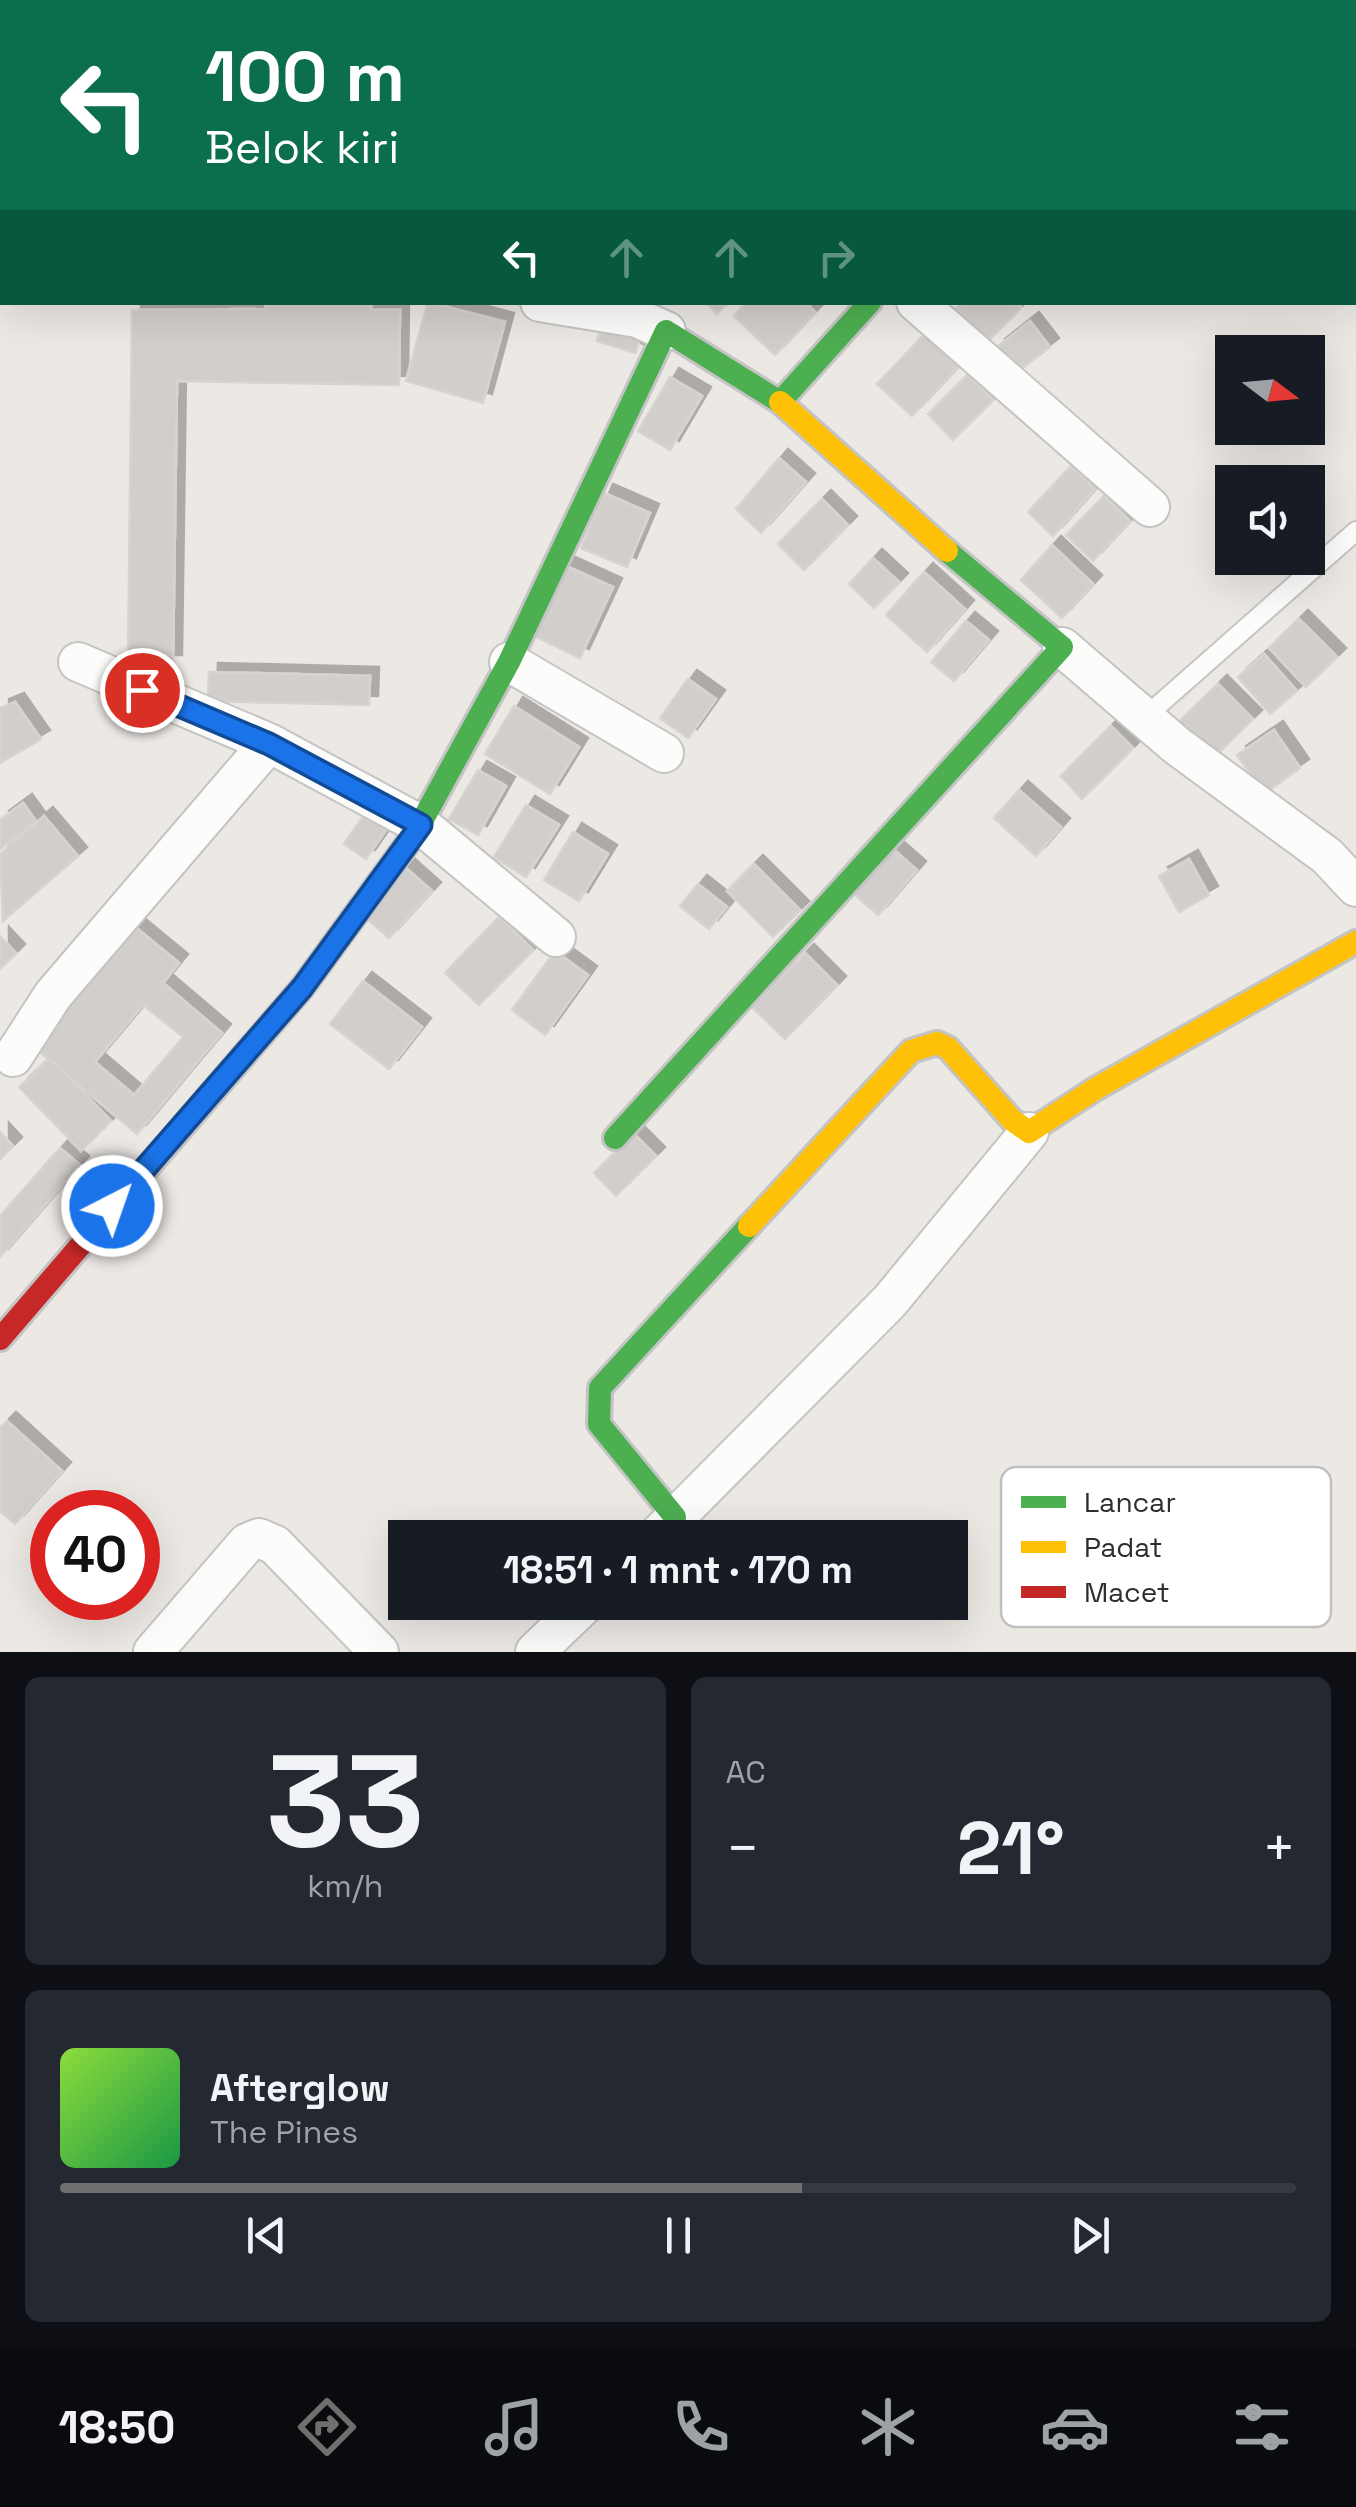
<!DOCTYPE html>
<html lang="id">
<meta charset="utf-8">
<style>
body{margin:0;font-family:"Space Grotesk",sans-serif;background:#242831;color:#f1f3f6;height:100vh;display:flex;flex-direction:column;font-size:38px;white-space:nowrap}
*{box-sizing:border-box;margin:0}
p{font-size:32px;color:#9ea1a6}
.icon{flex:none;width:55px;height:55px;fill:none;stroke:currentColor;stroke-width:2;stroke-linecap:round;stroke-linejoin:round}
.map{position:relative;height:1652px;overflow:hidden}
.panel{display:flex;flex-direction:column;gap:25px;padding:25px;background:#0d0f14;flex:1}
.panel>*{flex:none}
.guide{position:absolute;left:0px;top:0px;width:1358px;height:305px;box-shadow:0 10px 40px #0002;background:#0b6e4f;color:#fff;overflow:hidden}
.needle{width:65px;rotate:106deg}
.controls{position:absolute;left:1215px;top:335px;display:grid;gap:20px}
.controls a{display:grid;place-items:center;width:110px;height:110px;border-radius:0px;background:#171b24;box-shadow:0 10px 40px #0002;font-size:50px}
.speed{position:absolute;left:30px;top:1490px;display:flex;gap:20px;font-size:50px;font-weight:700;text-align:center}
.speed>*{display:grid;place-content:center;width:130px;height:130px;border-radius:50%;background:#171b24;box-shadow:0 10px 40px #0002;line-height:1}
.speed .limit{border:15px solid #d22;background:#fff;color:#111}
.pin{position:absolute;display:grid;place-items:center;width:85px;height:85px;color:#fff;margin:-42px;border:5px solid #fff;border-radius:50%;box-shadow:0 2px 10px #0007}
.me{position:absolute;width:110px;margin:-55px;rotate:41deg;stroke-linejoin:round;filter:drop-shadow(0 0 8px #0008)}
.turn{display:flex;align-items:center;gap:35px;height:210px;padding:0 40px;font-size:45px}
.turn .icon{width:130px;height:130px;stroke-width:2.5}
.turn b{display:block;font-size:70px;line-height:85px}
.lanes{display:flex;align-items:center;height:95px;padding:0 40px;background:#0003;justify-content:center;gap:50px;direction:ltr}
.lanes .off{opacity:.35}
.big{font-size:75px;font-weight:800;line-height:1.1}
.panel .tile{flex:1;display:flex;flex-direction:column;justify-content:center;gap:15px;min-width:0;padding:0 35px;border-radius:15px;background:#242831}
.panel .dial{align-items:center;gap:0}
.dial b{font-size:130px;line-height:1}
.song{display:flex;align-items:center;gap:30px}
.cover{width:120px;height:120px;border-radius:15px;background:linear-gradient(135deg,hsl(90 70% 55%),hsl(140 70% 35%))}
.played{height:10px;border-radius:5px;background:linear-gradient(90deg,#706f6e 60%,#363941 60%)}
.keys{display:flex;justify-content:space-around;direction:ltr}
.heat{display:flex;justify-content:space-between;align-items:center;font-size:55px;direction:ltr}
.panel .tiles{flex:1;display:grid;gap:25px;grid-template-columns:1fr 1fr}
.tile:last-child{grid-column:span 2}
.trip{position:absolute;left:388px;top:1520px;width:580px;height:100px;border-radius:0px;background:#171b24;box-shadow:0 10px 40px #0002;font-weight:800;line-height:100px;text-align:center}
.dock{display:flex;height:160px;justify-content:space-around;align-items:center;background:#090b0e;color:#9ea1a6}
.dock .icon{width:70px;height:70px}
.dock .on{color:#706f6e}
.dock b{font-size:45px;color:#f1f3f6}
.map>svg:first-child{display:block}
.building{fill:#d1cecb;stroke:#d7d4d0;stroke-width:2.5;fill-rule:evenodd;filter:url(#shadow)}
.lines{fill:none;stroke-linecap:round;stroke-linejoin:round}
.lane-casing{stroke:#c5c4c5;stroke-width:22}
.street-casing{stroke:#c5c4c5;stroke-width:42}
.fast-casing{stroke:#c5c4c5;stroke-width:28}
.slow-casing{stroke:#c5c4c5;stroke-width:28}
.jam-casing{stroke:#c5c4c5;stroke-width:28}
.lane{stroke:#fcfcfb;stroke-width:18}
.street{stroke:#fcfcfb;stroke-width:38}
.fast{stroke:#4caf50;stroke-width:22}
.slow{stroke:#ffc107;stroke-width:22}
.jam{stroke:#c62828;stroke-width:22}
.route-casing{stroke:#114b97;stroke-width:25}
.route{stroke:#1a73e8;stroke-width:18}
.key{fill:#fff;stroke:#c0c0c0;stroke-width:2.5}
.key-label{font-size:28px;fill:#2e2e2e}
</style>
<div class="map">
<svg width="1356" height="1652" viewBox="0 0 1356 1652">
<defs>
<filter id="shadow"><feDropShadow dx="9" dy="-9" stdDeviation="0" flood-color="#0004"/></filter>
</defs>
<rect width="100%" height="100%" fill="#ece8e4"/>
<path class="building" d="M266 302H371V310H400L399 385 177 381 173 664H128L132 310 265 309Z
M428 302 505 322 483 403 406 381Z
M705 302H728L717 314Z
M746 302H805L815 312 775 355 734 316Z
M963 302H1017L1021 307 988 341 956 309Z
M603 321 642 333 635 353 597 341Z
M1030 321 1050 347 1016 373 996 348Z
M925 334 959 366 912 416 877 384Z
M968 375 993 400 953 440 928 414Z
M670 377 702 396 670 450 638 431Z
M779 458 806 482 761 533 736 509Z
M1071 466 1095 489 1053 536 1028 512Z
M604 493 650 513 627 567 581 548Z
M1104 496 1130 521 1093 561 1066 535Z
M822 499 848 525 804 570 778 544Z
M1052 545 1093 584 1062 618 1021 580Z
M873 558 899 582 874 608 849 584Z
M566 566 613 587 580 658 534 636Z
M924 572 965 609 927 652 886 615Z
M1299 619 1337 657 1306 687 1269 648Z
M966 621 989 640 954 681 931 662Z
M1264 654 1297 691 1270 714 1238 677Z
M209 672 370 676 369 705 208 701Z
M688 679 716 699 688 738 660 718Z
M1218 684 1253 719 1209 762 1175 726Z
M15 702 41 739 0 763V708Z
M514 706 579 747 550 794 485 754Z
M1111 726 1133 748 1082 799 1061 776Z
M1274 730 1300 768 1264 794 1237 755Z
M478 770 506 786 478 835 449 819Z
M1019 790 1061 827 1036 856 994 818Z
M23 803 36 821 0 849V820Z
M526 805 559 825 526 877 494 857Z
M368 809 390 824 366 859 344 844Z
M44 816 78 856 3 921 0 854Z
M573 832 608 854 579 901 544 880Z
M893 849 917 870 878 915 854 894Z
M1189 859 1209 895 1179 912 1159 876Z
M754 864 800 910 773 937 727 891Z
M406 868 432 891 389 938 363 915Z
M698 884 727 907 709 929 680 906Z
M499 917 533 950 479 1005 445 973Z
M134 926 179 963 163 983 222 1033 137 1134 35 1048ZM143 1005 183 1037 134 1095 95 1062Z
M0 936 16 953 0 969Z
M555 951 588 975 545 1035 512 1010Z
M805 953 837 985 785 1039 752 1007Z
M363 981 422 1027 389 1069 330 1024Z
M50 1058 111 1121 81 1151 19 1087Z
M0 1132 13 1146 0 1159Z
M634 1134 656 1156 616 1196 594 1173Z
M60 1148 80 1165 0 1257V1216Z
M7 1421 62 1471 15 1524 0 1511V1428Z"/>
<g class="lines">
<defs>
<path id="lane" d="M1145 717 1356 531"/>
<path id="street" d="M76 0 81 2
M1145 2 1147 0
M0 274H2
M540 302 637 318 666 331
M916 302 1150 507
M1062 647 1176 745 1327 856 1356 887
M78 662 269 743 421 825 556 937
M509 662 664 753
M13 1057 53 995 269 743
M655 1538 890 1301 1029 1132
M153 1652 247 1543 259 1538 275 1545 379 1652
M535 1652 587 1602"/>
<path id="fast" d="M416 832 509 662 666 331 780 402 870 302
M615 1138 1062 647 947 551
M675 1517 599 1424 600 1388 749 1226"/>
<path id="slow" d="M780 402 947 551
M749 1226 911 1051 937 1043 948 1048 1012 1120 1029 1132 1095 1089 1356 942"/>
<path id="jam" d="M0 1339 302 988 416 832"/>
</defs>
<use href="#lane" class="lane-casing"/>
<use href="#street" class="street-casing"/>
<use href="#fast" class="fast-casing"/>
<use href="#slow" class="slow-casing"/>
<use href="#jam" class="jam-casing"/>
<use href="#lane" class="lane"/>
<use href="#street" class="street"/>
<use href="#fast" class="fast"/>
<use href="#slow" class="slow"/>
<use href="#jam" class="jam"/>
</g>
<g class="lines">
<defs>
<path id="route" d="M112 1206 302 988 421 825 269 744 142 690"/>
</defs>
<use href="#route" class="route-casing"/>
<use href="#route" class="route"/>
</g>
<rect x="1001" y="1467" width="330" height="160" rx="15" class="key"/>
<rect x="1021" y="1496" width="45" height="12" fill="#4caf50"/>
<rect x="1021" y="1541" width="45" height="12" fill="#ffc107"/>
<rect x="1021" y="1586" width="45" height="12" fill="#c62828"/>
<g class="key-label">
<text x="1084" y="1512">Lancar</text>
<text x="1084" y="1557">Padat</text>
<text x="1084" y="1602">Macet</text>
</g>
</svg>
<div class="controls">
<a><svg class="needle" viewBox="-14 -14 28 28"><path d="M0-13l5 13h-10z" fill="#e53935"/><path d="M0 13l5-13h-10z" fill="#9ea1a6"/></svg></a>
<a><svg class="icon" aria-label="sound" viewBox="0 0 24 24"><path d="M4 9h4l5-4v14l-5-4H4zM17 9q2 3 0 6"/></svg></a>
</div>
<div class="speed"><div class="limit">40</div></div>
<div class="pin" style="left:142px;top:690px;background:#d93025"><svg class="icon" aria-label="arrive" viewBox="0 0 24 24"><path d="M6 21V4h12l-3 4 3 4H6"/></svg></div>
<svg class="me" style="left:112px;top:1206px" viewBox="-20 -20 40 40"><circle r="17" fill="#1a73e8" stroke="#fff" stroke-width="3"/><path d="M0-11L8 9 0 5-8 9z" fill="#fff"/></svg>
<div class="trip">18:51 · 1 mnt · 170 m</div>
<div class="guide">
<div class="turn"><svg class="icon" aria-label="left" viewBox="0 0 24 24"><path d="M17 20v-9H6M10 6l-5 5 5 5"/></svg><div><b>100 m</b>Belok kiri</div></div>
<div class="lanes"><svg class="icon" aria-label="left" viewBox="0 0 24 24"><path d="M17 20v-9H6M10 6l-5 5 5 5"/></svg><svg class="icon off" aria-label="ahead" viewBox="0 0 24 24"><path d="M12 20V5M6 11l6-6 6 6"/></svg><svg class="icon off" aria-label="ahead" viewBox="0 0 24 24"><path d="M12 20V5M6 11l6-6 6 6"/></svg><svg class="icon off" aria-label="right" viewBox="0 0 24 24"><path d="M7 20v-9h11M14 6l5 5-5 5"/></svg></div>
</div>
</div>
<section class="panel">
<div class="tiles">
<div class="tile dial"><b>33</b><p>km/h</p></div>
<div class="tile"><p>AC</p>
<div class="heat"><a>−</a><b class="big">21°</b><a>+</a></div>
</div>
<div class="tile">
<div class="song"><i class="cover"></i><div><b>Afterglow</b><p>The Pines</p></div></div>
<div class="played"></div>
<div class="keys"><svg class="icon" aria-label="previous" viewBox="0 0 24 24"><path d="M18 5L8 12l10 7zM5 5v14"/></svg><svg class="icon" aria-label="pause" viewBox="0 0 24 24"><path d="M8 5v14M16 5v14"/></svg><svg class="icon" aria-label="next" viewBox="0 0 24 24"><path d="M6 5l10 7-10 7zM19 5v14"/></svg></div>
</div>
</div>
</section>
<nav class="dock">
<b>18:50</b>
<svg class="icon on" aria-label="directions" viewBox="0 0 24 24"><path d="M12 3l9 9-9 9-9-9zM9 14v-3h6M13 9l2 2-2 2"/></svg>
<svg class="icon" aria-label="music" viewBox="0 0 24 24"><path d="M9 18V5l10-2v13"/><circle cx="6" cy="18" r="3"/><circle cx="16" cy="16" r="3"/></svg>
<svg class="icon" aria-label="phone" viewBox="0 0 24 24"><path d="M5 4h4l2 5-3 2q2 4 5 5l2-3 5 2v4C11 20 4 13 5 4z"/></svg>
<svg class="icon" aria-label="climate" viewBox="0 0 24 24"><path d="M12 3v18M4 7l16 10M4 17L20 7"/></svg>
<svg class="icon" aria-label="car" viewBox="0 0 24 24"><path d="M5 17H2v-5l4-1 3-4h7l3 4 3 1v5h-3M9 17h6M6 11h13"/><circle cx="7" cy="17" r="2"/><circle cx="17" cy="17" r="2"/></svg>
<svg class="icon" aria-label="filters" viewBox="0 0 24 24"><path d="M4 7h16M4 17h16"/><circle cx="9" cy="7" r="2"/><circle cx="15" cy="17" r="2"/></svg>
</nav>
